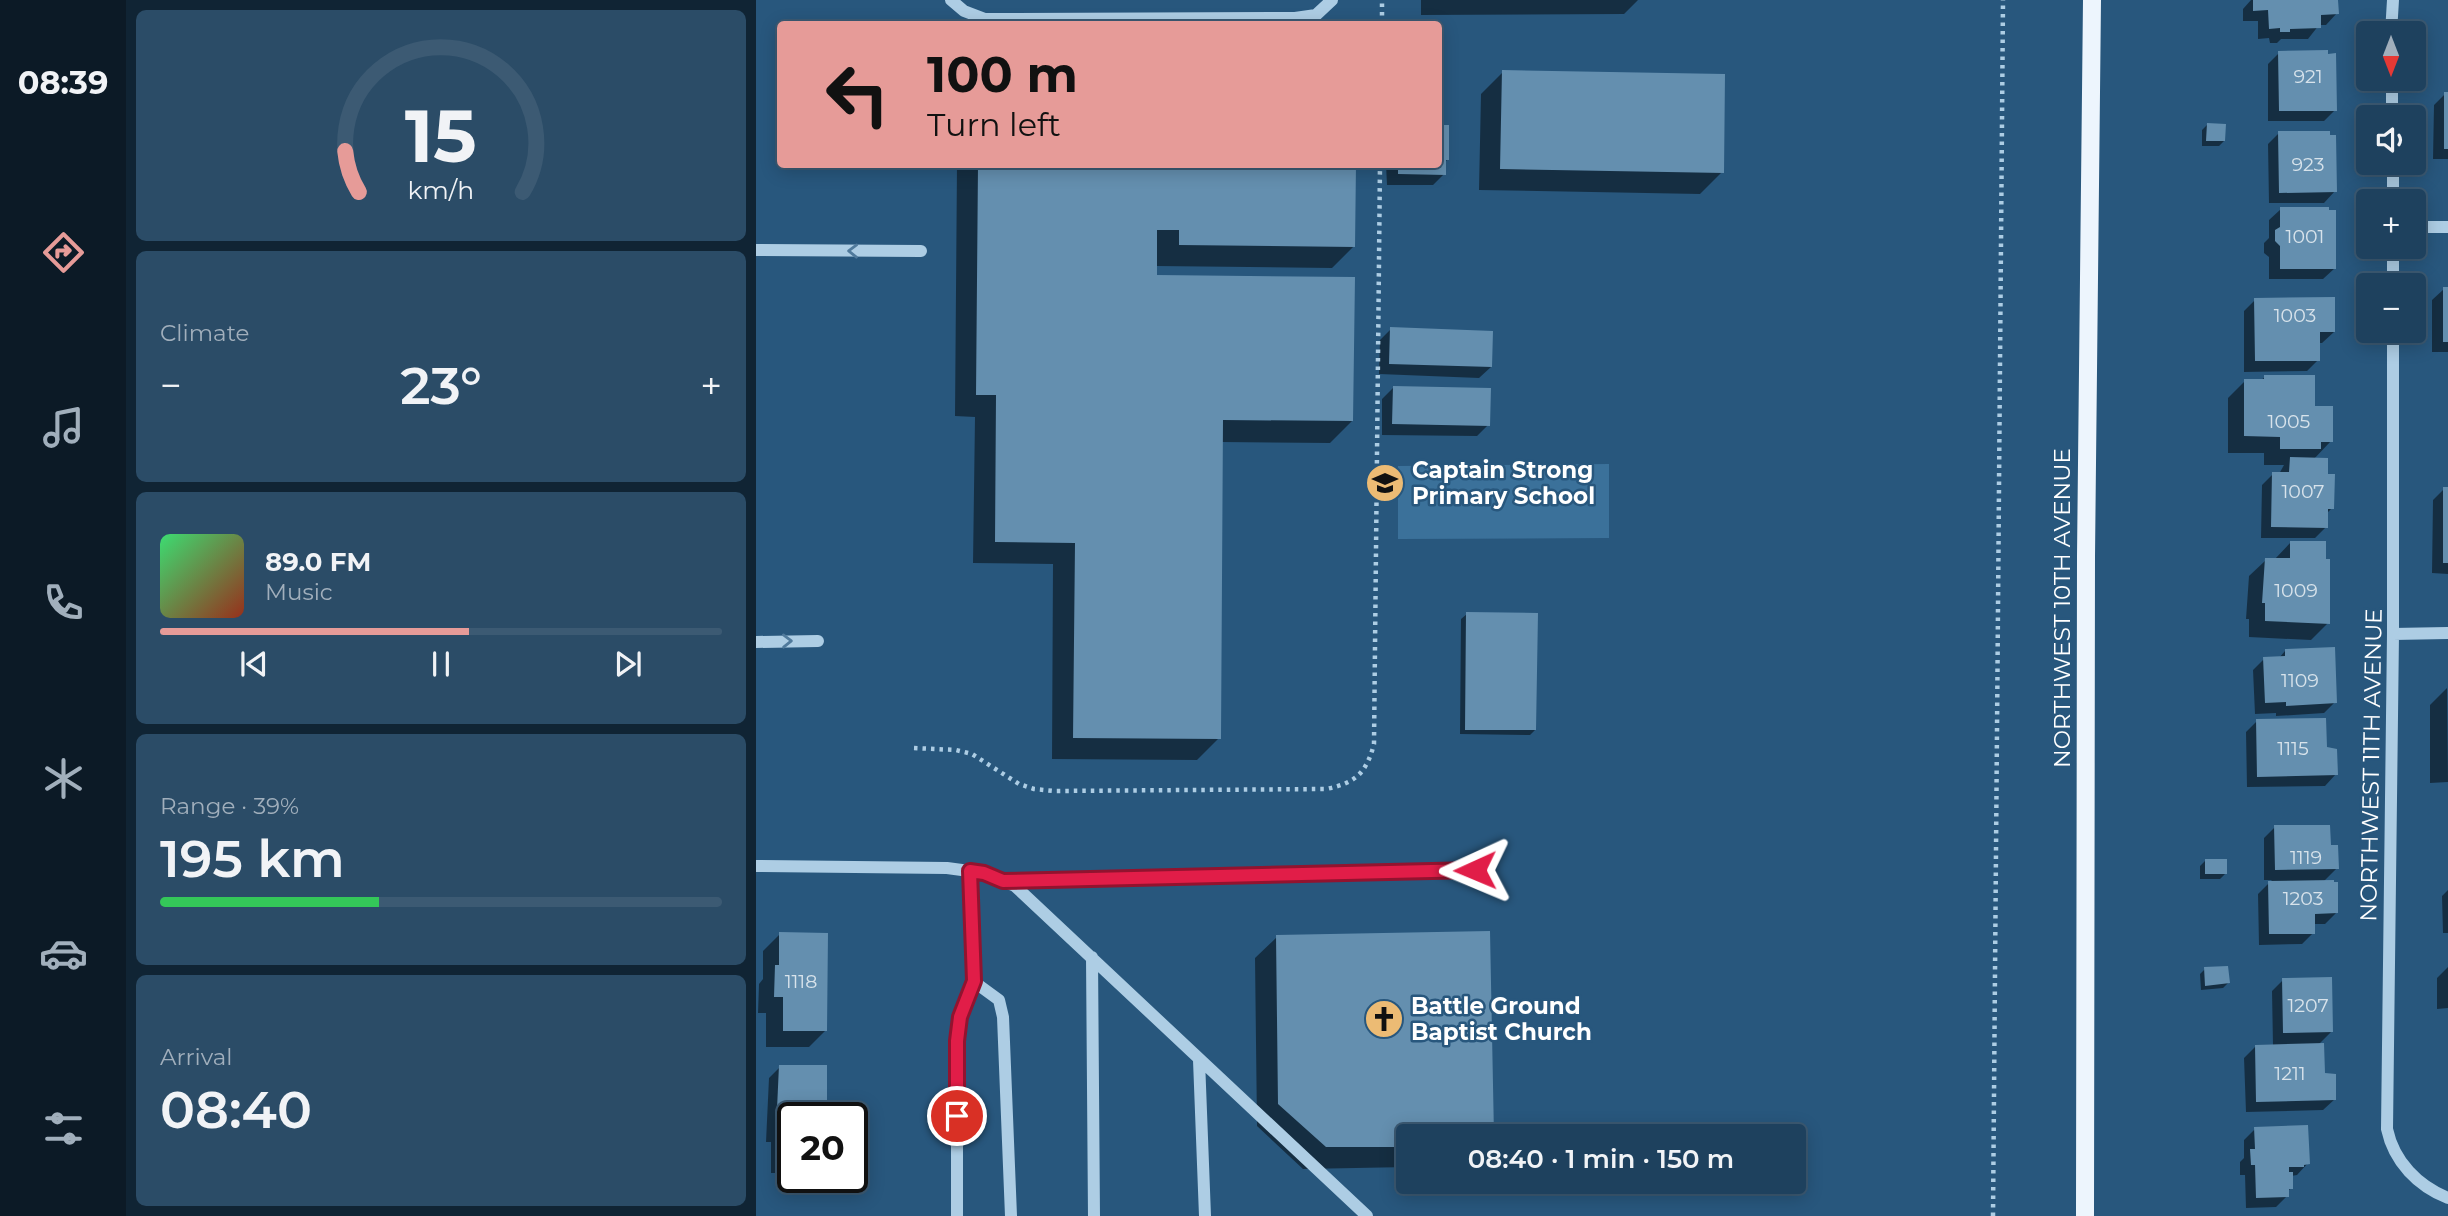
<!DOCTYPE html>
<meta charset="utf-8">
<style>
body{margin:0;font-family:Montserrat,sans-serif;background:#2b4c67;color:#f1f3f6;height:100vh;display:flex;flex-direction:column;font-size:26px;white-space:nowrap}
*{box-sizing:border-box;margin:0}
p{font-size:23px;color:#a1afbc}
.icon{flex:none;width:38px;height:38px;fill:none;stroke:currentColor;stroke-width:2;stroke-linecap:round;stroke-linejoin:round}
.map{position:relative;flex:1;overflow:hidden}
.side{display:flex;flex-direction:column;gap:10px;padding:10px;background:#102434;width:630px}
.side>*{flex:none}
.guide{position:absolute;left:21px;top:21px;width:665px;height:147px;border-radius:7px;box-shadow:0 4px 18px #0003,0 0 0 2px #3c5a73;background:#e69b98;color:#111;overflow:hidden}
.needle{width:46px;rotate:180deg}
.tools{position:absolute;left:1600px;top:21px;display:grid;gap:14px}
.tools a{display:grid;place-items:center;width:70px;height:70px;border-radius:7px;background:#1e415e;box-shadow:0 4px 18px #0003,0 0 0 2px #3c5a73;font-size:35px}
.speed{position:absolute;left:21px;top:1102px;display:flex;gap:14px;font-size:35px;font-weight:700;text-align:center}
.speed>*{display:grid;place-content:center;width:91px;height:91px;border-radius:50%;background:#1e415e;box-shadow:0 4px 18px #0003,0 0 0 2px #3c5a73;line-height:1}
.speed .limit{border:4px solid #111;border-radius:10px;background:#fff;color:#111}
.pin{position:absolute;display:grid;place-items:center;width:60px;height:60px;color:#fff;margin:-30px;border:4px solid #fff;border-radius:50%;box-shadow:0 2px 7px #0007}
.me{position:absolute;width:77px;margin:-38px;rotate:269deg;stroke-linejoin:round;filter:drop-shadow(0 0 5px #0008)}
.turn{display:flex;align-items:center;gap:24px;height:147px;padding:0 35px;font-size:32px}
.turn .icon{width:91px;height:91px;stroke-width:2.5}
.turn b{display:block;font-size:49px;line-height:60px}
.big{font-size:52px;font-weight:600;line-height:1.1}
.side .widget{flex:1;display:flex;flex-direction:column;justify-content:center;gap:10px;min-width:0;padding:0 24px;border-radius:10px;background:#2b4c67}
.side .dial{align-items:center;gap:0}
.dial svg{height:182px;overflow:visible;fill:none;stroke:#3c5a73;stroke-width:7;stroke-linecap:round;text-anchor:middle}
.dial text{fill:#f1f3f6;stroke:none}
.song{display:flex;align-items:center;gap:21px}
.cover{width:84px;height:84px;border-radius:10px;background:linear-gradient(135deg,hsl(140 70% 55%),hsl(10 70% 35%))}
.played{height:7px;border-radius:4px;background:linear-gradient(90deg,#e69b98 55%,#3c5a73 55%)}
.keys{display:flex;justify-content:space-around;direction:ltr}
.heat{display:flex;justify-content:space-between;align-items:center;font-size:38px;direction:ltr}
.charge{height:10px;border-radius:5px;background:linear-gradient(90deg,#34c759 39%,#3c5a73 0)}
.trip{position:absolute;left:640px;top:1124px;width:410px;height:70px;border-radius:7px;background:#1e415e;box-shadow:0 4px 18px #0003,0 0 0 2px #3c5a73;font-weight:600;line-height:70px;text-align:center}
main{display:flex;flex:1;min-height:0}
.tabs{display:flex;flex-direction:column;width:126px;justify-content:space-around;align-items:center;background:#0c1a26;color:#a1afbc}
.tabs .icon{width:49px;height:49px}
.tabs .on{color:#e69b98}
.tabs b{font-size:32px;color:#f1f3f6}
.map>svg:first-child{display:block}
.green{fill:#3b719a}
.shadow{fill:#0007}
.building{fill:#648faf}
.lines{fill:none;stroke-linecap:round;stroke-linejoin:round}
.path{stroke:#adcde4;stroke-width:4.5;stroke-dasharray:3.5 5;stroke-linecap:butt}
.minor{stroke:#adcde4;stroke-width:12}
.major{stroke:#edf5fd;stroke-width:18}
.oneway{stroke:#507a9c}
.route-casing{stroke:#92132f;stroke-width:18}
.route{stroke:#e11d48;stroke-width:12}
.labels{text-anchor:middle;stroke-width:5;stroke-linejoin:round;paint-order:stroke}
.number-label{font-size:19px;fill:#d8e3eb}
.poi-label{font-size:23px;font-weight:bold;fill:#fff;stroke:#28577d;text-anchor:start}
.street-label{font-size:23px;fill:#fff;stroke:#28577d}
</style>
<main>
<nav class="tabs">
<b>08:39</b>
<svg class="icon on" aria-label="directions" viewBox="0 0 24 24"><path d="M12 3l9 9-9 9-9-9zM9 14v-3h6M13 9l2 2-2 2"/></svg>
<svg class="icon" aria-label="music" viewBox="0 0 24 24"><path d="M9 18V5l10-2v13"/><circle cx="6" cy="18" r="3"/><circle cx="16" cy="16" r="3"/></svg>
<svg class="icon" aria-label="phone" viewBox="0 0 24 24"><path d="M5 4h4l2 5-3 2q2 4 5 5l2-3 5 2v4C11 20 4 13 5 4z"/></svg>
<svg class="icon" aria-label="climate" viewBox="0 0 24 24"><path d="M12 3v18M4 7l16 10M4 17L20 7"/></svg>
<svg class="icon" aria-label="car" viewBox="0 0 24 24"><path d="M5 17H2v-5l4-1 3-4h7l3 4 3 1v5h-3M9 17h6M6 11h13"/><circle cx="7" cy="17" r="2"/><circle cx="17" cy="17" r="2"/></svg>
<svg class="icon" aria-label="filters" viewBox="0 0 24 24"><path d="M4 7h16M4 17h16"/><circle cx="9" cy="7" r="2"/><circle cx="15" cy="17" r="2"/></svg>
</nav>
<section class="side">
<div class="widget dial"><svg viewBox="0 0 100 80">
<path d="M14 69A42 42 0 1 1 86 69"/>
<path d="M14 69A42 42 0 0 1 8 51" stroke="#e69b98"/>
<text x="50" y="56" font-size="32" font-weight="700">15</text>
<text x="50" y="72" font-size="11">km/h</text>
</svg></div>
<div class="widget"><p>Climate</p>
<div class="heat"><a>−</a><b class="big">23°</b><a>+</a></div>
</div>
<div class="widget">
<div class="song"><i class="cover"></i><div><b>89.0 FM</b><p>Music</p></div></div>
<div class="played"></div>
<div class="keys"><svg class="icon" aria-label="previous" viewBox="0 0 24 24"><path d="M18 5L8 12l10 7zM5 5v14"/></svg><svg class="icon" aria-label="pause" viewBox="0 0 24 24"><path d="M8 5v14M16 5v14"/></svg><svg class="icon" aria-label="next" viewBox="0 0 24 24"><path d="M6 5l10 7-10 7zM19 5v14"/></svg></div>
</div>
<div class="widget"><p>Range · 39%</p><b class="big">195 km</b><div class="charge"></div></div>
<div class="widget"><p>Arrival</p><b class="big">08:40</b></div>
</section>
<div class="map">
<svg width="1692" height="1216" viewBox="0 0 1692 1216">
<rect width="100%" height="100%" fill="#28577d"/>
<path class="green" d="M853 464V538L642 539V466Z"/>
<path class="shadow" d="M665 0H882L868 14 665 15Z
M1495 0H1577L1581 13 1570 25H1563L1552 39H1525L1521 43H1514L1513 38 1502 39V21H1487V9Z
M1523 53 1579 110 1568 121H1512V64Z
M747 72 966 172 944 194 723 190 725 94Z
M1689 94H1692V159H1677L1678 105Z
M1451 125 1468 141 1463 146H1446V130Z
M682 126 691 160 688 163V174L677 185H631L630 164H682Z
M1523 133 1579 191 1568 203H1513L1512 144Z
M201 164H598V246L576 268 399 266V277L596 421 574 443 465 442 463 738 441 760 296 759 297 564 217 563 219 417 199 416Z
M1525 209 1579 268 1567 279H1513V257L1508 253V243L1513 238V220Z
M1688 289H1692V352H1676V300Z
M1499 300 1578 332 1566 343H1562V360L1551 371 1488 372V311Z
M635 329 735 367 723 378 623 374 624 340Z
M1509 377 1557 408 1575 441 1557 460 1570 475 1576 508 1570 514V527L1559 538H1505L1506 485 1517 474H1523L1528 465H1508V453H1472V398L1489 381H1504Z
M637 388 732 425 721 436 626 435V399Z
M1688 489H1692V574L1676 573 1677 500Z
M1535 542 1572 623 1555 640 1493 637V619H1490L1493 576 1510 560H1518Z
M711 614 779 730 774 735 704 734 705 619Z
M1529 651 1579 702 1568 713 1520 716V713L1499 714 1497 670 1508 659 1523 658Z
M1691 688 1692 782 1674 783V705Z
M1501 721 1569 749 1580 774 1569 786 1491 787 1490 732Z
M1519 827 1573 847 1581 868 1567 882 1580 913 1569 924H1557V933L1546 944 1503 945 1502 894 1516 880H1508V838Z
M1449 861 1469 874 1464 879H1444V866Z
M1692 890V933H1687L1686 896Z
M24 934 70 1030 53 1047H10V1013H2L3 984 7 979V951Z
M521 937 653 1136V1167L547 1169 501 1126 499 958Z
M1692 967V1008L1681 1009V978Z
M1449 969 1472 983 1467 988 1445 990 1444 974Z
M1527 980 1575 1032 1562 1045 1567 1074 1579 1099 1567 1110 1490 1112 1488 1058 1499 1047 1517 1046 1516 991Z
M24 1067H69V1118H37V1173H15V1142H10L13 1078Z
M1499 1129 1552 1163 1541 1175 1535 1176V1188L1531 1192V1196L1520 1207 1490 1208 1489 1175H1484V1162L1488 1158V1140Z"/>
<path class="building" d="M1497 0H1582L1583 14 1565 15V28L1534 29V32H1524V28L1513 29 1512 10 1497 11Z
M1572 50V54L1580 53 1581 111H1523L1522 51Z
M746 70 969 74 968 173 744 169Z
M1688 92H1692V149H1688Z
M1451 123 1470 124 1469 141H1450Z
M682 125H693V160H690V175L642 174V164H682Z
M1522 131H1574V135H1580L1581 192 1523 193Z
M222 164H600L599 247 423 245V230H401V275L599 277 597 421 467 420 465 739 317 738 319 543 239 542 240 395H220Z
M1524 207H1573V210H1580V269H1524V246L1519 241V230L1524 227Z
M1687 287H1692V342H1687Z
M1579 297V332H1564V361H1499L1498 298Z
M634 327 737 331 736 367 633 364Z
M1508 375H1559V406H1577V442H1565V449H1524V437L1488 436V379H1508Z
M637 386 735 388 734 426 636 424Z
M1534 457 1572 458V474H1579L1578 509H1572V528L1515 527 1516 472H1533Z
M1687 487H1692V563H1687Z
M1534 541H1570V559H1574V624L1509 621V603H1506L1509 558H1534Z
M710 612 782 613 780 730H709Z
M1579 647 1581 703 1530 706V702L1509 703 1507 657 1529 656V649Z
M1570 718 1571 747 1581 749 1582 775 1501 777 1500 719Z
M1518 825H1574L1575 845H1582L1583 869 1519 870Z
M1449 859H1471V874H1449Z
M1578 880V882H1582V913L1559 914V934H1513L1512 881Z
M734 931 738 1136H653V1147H570L522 1104 520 935Z
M23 932 72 933 71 1031H27V997H18L19 965H23Z
M1472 966 1474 983 1449 986 1448 967Z
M1576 977 1577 1032 1527 1033 1526 978Z
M1568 1043 1569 1073 1580 1074V1100L1500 1102 1499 1045Z
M23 1065H71V1118H37V1163L25 1162V1131H20Z
M1552 1125 1554 1164 1548 1165V1167H1533V1172H1537V1189H1533V1197L1500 1198 1499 1165H1495L1494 1149H1499L1498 1127Z"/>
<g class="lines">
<path class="path" d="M626 24V0
M158 748 200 750 216 754 263 784 278 789 298 791 570 789C599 783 610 774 618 744L624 164
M1237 1216 1247 0"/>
<path class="minor" d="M195 0 208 11 229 19 539 18 560 15 576 0
M1635 33 1637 0
M1636 79V117
M1637 163V201
M1657 227H1692
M1637 247V285
M0 250 165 251
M1637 331V634L1631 1129C1638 1162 1662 1186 1692 1198
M1637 634 1692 633
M0 642 62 641
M0 866 191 868 228 873 259 886 611 1216
M250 881 719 870
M336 957 338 1216
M217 981 243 1000 247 1017 255 1216
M443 1060 449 1216
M201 1216V1041L204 1017 217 981 214 871"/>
<path class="major" d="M1329 1216 1330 556 1336 0"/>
</g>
<defs><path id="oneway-chevron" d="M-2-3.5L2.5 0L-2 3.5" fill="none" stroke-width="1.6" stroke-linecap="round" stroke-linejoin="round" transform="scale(1.75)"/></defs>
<g class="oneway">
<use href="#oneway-chevron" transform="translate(97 251) rotate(-179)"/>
<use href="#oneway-chevron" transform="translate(31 641) rotate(-1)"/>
</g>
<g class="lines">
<defs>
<path id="route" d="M201 1116V1041L204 1017 218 981 214 871 228 873 247 881 719 870"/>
</defs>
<use href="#route" class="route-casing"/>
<use href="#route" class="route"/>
</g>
<defs>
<symbol id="school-disc" viewBox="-11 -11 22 22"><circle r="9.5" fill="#ecbb74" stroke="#28577d"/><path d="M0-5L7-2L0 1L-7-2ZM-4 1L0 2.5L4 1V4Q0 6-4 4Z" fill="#111"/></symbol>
<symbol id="church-disc" viewBox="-11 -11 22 22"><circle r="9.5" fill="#ecbb74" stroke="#28577d"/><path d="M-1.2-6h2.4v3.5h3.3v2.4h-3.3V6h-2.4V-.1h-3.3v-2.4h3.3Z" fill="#111"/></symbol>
</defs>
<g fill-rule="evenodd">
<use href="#school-disc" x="607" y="461" width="44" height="44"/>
<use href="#church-disc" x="606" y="997" width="44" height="44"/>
</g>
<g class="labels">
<g class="number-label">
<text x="1552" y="83">921</text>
<text x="1552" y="171">923</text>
<text x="1549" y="243">1001</text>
<text x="1539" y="322">1003</text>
<text x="1533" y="428">1005</text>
<text x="1547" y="498">1007</text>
<text x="1540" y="597">1009</text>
<text x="1544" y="687">1109</text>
<text x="1537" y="755">1115</text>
<text x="1550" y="864">1119</text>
<text x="1547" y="905">1203</text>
<text x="45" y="988">1118</text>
<text x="1552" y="1012">1207</text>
<text x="1534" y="1080">1211</text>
</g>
<g class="poi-label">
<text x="656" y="478">Captain Strong<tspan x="656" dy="26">Primary School</tspan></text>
<text x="655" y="1014">Battle Ground<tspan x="655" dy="26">Baptist Church</tspan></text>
</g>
<g class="street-label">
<text transform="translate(1306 608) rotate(-90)" y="8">NORTHWEST 10TH AVENUE</text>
<text transform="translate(1615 765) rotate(-89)" y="8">NORTHWEST 11TH AVENUE</text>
</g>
</g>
</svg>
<div class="tools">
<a><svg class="needle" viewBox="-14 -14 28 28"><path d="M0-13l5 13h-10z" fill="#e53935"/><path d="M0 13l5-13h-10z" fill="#a1afbc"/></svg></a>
<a><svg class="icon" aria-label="sound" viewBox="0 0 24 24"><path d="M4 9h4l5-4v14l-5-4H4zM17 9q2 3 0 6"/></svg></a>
<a>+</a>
<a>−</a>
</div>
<div class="speed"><div class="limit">20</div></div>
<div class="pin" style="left:201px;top:1116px;background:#d93025"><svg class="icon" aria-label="arrive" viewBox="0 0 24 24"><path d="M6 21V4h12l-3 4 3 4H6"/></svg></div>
<svg class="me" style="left:719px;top:870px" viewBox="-20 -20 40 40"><path d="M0-17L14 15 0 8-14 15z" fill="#e11d48" stroke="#fff" stroke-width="4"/></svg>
<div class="trip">08:40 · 1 min · 150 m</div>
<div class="guide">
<div class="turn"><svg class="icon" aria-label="left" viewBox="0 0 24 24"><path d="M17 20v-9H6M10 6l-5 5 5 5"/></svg><div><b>100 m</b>Turn left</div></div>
</div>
</div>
</main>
